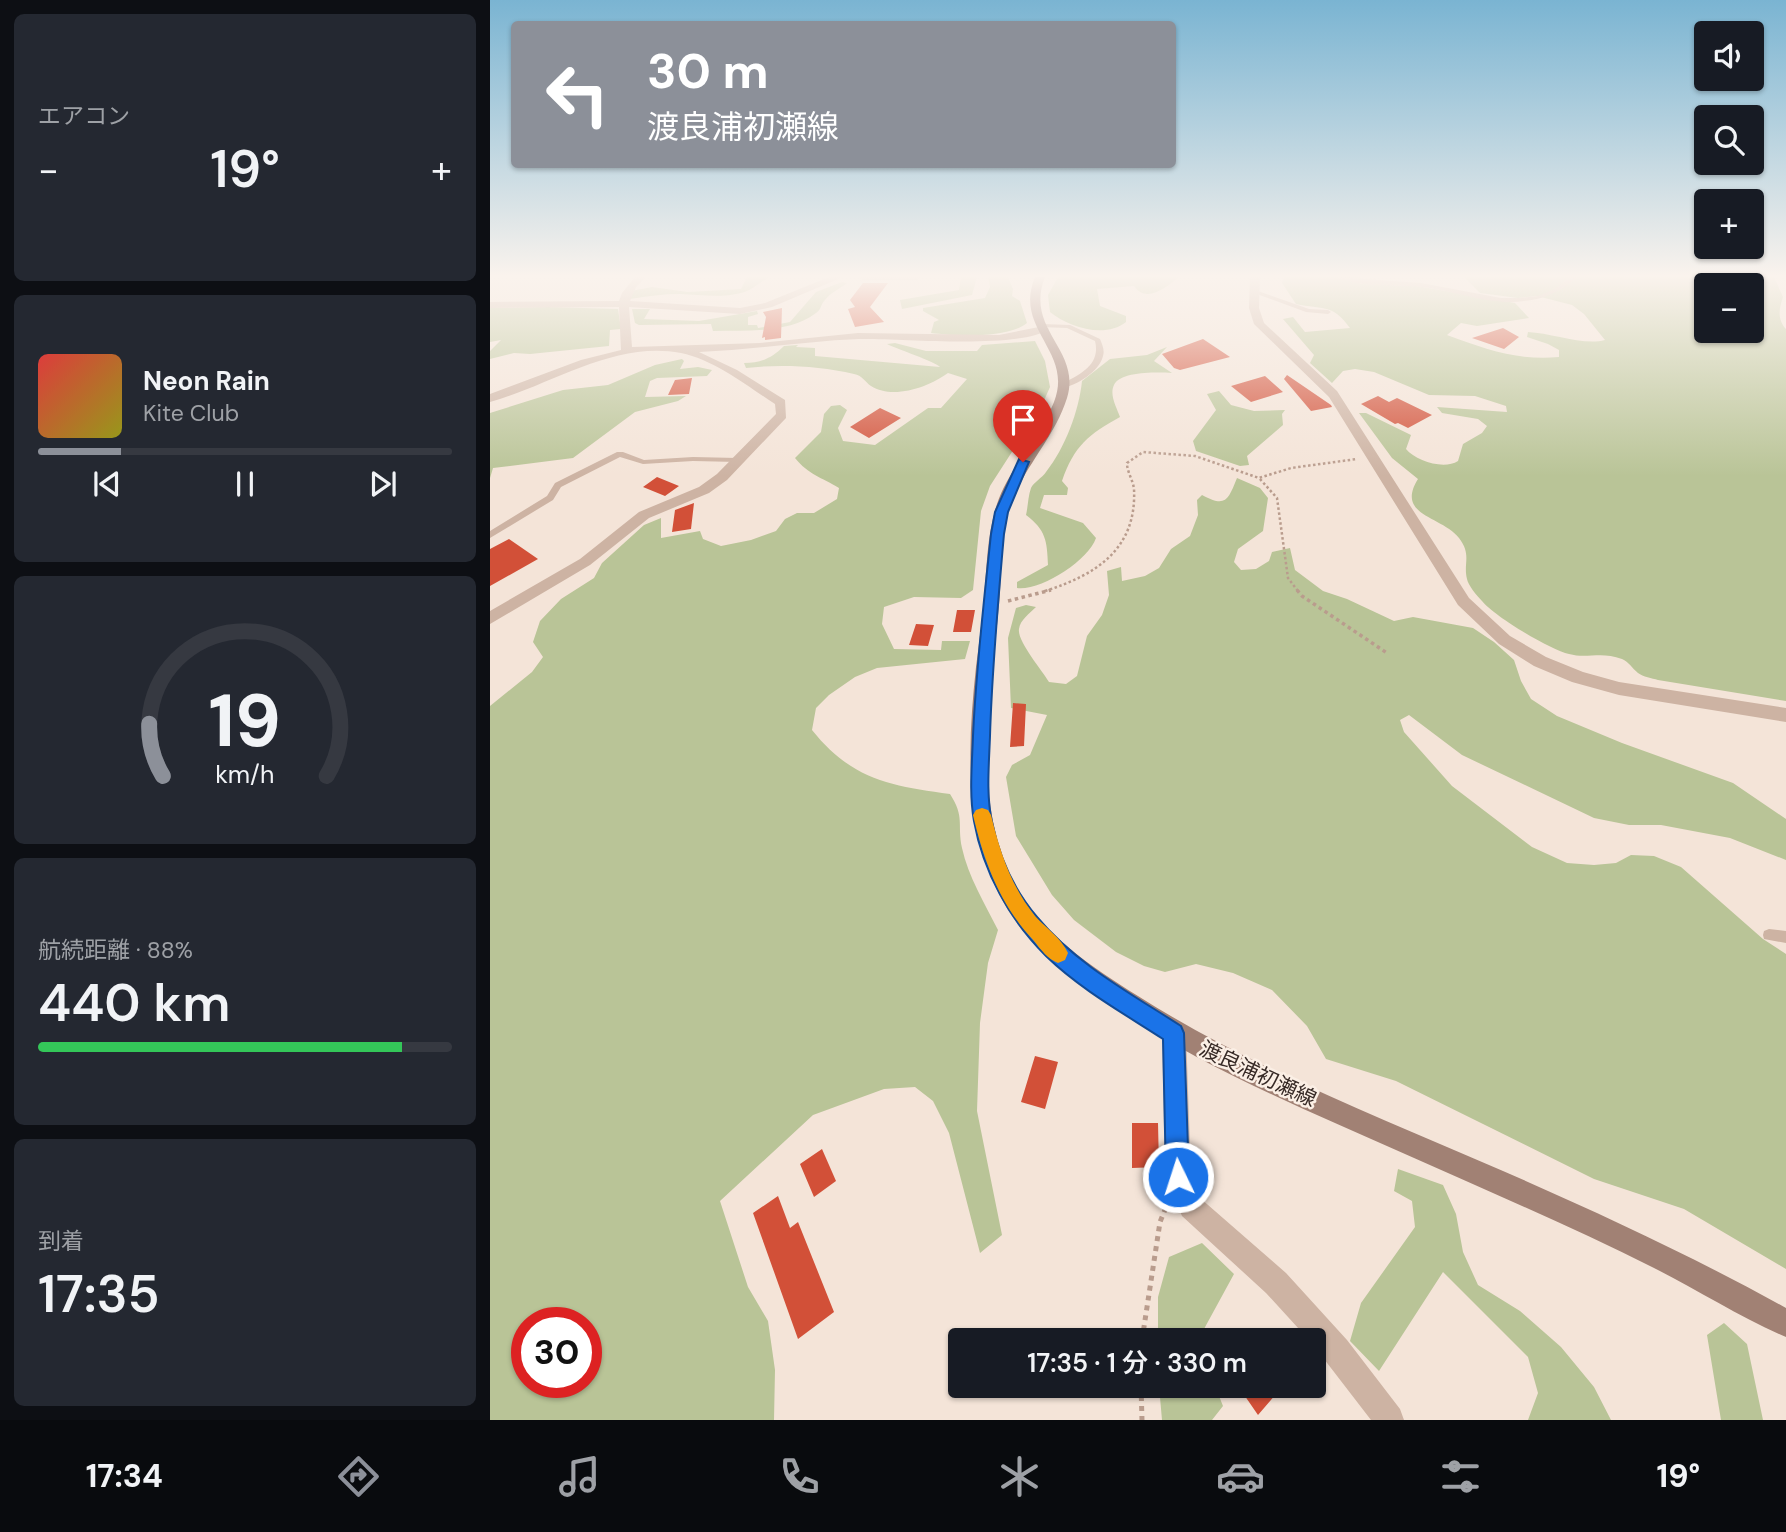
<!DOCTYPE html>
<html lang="ja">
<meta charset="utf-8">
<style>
body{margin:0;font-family:"DM Sans","Noto Sans JP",sans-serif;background:#242831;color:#f1f3f6;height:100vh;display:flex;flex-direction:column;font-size:26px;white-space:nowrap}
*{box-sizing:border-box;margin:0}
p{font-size:23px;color:#9ea1a6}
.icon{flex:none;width:38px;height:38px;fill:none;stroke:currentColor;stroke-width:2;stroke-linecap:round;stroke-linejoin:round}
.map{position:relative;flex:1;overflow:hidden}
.panel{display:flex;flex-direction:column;gap:14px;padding:14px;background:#0d0f14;width:490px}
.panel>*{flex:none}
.guide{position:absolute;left:21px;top:21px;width:665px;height:147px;border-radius:7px;box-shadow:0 2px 5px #0004;background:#8c9099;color:#fff;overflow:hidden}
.tools{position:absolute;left:1204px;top:21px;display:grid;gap:14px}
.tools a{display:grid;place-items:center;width:70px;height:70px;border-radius:7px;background:#171b24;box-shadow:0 2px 5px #0004;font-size:35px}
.speed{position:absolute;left:21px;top:1307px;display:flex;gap:14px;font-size:35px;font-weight:700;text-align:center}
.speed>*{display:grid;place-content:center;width:91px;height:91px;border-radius:50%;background:#171b24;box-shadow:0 2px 5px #0004;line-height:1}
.speed .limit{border:10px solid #d22;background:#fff;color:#111}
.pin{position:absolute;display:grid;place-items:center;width:60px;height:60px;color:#fff;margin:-72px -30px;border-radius:50% 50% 50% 0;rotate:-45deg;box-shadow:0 0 7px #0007}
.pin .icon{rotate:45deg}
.me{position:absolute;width:77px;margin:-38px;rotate:356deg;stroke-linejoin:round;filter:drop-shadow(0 0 5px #0008)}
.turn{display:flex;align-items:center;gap:24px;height:147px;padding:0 21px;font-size:32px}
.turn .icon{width:91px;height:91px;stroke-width:2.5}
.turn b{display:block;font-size:49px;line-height:60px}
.big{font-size:52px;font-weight:600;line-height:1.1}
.panel .tile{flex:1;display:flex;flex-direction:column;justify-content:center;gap:10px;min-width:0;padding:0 24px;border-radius:10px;background:#242831}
.panel .dial{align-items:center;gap:0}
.dial svg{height:182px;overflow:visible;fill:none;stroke:#363941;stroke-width:7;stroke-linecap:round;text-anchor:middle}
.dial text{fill:#f1f3f6;stroke:none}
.song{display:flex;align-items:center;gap:21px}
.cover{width:84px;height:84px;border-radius:10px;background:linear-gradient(135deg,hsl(0 70% 55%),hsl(60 70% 35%))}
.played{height:7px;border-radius:4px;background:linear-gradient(90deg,#8c9099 20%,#363941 20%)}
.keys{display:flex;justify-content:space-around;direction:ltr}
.heat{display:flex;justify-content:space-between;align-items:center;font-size:38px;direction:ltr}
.charge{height:10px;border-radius:5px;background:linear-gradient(90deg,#34c759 88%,#363941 0)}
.trip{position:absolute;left:458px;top:1328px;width:378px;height:70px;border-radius:7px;background:#171b24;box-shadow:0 2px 5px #0004;font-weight:600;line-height:70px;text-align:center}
.dock{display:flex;height:112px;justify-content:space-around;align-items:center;background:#090b0e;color:#9ea1a6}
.dock .icon{width:49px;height:49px}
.dock .current{color:#8c9099}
.dock b{font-size:32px;color:#f1f3f6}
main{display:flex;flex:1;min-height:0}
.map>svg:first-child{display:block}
.green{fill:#b9c497;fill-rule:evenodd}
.building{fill:#d25038}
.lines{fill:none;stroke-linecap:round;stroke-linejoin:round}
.path-far2{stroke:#b99c8d;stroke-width:2.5;stroke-dasharray:2.5 2.5;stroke-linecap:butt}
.path-far1{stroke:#b99c8d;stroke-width:3.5;stroke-dasharray:3.5 3.5;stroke-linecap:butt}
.path{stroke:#b99c8d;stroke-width:5;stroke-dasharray:5 5;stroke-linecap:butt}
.lane{fill:#cdb3a3;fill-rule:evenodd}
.street{fill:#cdb3a3;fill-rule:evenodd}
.secondary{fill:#a18174;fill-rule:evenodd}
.route{fill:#1a73e8;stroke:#114b97;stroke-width:2}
.slow{fill:#f59e0b}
.labels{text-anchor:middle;stroke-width:5;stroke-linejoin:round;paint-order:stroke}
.street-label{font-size:21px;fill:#372a26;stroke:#fbefe5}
</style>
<main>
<section class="panel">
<div class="tile"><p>エアコン</p>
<div class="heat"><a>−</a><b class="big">19°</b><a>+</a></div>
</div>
<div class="tile">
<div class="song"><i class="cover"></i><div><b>Neon Rain</b><p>Kite Club</p></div></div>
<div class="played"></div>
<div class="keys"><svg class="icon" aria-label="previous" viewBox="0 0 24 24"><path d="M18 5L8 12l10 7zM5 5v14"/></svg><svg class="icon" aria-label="pause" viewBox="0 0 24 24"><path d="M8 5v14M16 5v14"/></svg><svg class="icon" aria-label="next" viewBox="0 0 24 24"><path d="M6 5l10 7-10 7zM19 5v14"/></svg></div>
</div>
<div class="tile dial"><svg viewBox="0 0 100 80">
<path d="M14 69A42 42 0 1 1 86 69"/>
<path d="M14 69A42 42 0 0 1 8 46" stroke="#8c9099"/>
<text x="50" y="56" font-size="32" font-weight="700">19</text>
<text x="50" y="72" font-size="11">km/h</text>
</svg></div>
<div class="tile"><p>航続距離 · 88%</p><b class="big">440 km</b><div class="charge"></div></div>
<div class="tile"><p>到着</p><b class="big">17:35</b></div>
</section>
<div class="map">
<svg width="1296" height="1420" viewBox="0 0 1296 1420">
<rect width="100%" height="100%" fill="#f4e4d8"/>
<path class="green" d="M257 277H280C269 282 263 290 251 293 231 298 211 295 190 294 173 294 157 296 140 299L141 291 162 287 198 292 251 289Z
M471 277H487L482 295 412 309 410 300 469 290Z
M498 277H518L523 289 522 296 530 301 537 323C518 339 465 336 441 333L444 322 449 320 433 311V308L495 298 500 287Z
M568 277H689C677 287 656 304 644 286L607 289 610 306 636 316V322C615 339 578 327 560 312L558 295Z
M794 277H870V284L927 286 1025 303 1039 318 987 326 971 323 957 335C995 349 1028 361 1069 357V350L1058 344 1037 337 1038 332C1062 333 1094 346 1115 340L1094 314 1082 305 1047 296 1028 298 990 293 974 277H1284L1293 297C1289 309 1287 319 1296 329V701L1168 680C1162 678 1153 677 1148 673 1142 668 1139 662 1132 659 1111 651 1097 659 1079 654 1060 650 1004 616 992 601 987 596 978 585 977 579 973 563 982 555 969 538 952 516 905 516 928 479L902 458 869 413H876L921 435 916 449C926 461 954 470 968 461L973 444 992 433 997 426 988 419 952 413 947 407 1017 412 1016 406 985 396 939 395 884 372 865 369 853 371 842 383 820 363 824 355 793 319 803 317 815 332 860 328C842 303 833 310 806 304L792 283ZM1216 285H1262V331H1216Z
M352 282 357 283C351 288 340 293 335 300 330 305 332 309 326 313 298 334 256 330 223 331L221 324 149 325 145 323 142 309H160L154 319 209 321 267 311 268 314 258 317V325H267L268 328 300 322 326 292Z
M58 307 128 309 131 329 120 330 119 346 40 354 24 353 0 359V351L11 340 0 342V308Z
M545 341 555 361 560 387 552 405 500 486 491 511 483 590 471 598 424 597 394 607 392 624 404 649 451 650 452 641H480L475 659 387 668 365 677 339 695 326 708 322 730C362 780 401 786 460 794 475 817 467 824 472 848 478 876 495 904 508 930L498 963 490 1023 487 1111 512 1235 490 1253 459 1133 443 1101 425 1087 394 1089 323 1115 230 1201 258 1287 278 1321 285 1370 284 1420H0V706L42 672 53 657 43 642 50 621 71 599 104 578 112 563 154 525 171 518V538L210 531 213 539 231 546 261 540 286 531 295 519 307 513H324L347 499 349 488C331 477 319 475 305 458L331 432 334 414 341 406 350 405 357 410 348 428 353 441 385 445 438 408H451L477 379 458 373C439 387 403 400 381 386 375 382 372 375 364 374 329 366 291 364 256 368L254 363C271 363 282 358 294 346L308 345 306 347 325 348V356L450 367C444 361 409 350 397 344L405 343 436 351H487L492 345ZM37 1323H96V1382H37Z
M677 347 664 361 682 373C669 372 630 371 624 385 619 395 627 408 630 417 599 434 584 446 572 481L578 488 577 495H554L550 508 593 523 606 538C598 561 551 591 527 588V582L558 565C557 541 556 530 536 515 538 507 538 496 541 488 544 482 552 478 556 472 575 448 589 411 592 381L620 359 657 355Z
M192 359 194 361 190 369 208 367 222 370 217 376 167 378 160 381 155 397 196 396 188 401 145 412 83 458 3 468 0 478V413L73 390 118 385 165 365Z
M729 391 741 405 764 411 795 410 792 414 793 425 757 456 759 465 750 466 706 451 703 441 726 410 717 394Z
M747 478 770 488 778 498 773 531 748 549 744 562 751 570 766 569 779 561 782 552 800 548 805 570 833 591 857 599 904 621 923 617 983 628 1004 642 1024 660 1031 681 1041 699 1067 716 1132 743 1243 783 1296 819V860L1240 838 1171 825H1139L1104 818 972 755 919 715 910 720 914 732 962 786 1042 847 1077 863 1104 865 1126 863 1141 855 1164 856 1191 867 1273 939 1296 954V1269L1194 1209 1104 1179 906 1081 836 1059 817 1026 782 990 743 973 706 964 675 972 654 966 626 952 584 920 562 895 526 836 516 777 522 765 540 755 557 715 521 708 518 638 526 608 536 605 546 607C540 613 530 620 529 629 527 641 552 670 559 682L576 684 587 676 597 636 612 615 619 595 617 571 631 567 632 581 655 576 669 568 681 549 700 536 708 515 707 500 712 495C736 508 738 500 747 478Z
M908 1169 953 1185 966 1214 973 1252 988 1285 1030 1311 1071 1347 1104 1387 1121 1420H1038L1048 1393 1038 1357 953 1272 889 1371 860 1341 871 1303 925 1227 922 1201 904 1191Z
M712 1243 744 1274 708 1340H668V1297L679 1257Z
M1234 1323 1257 1344 1273 1420H1231L1217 1335Z
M669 1386H725L733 1406 722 1420H672Z"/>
<path class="building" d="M373 283H398L380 307 394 322 365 327 358 309 365 307 360 300Z
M292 308 291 338 275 340V337L272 338 276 317 273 312Z
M1013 328 1029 337 1014 349 982 338Z
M713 339 740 357 690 370 684 368 672 354Z
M797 375 841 405 842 407 821 411 794 379Z
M775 376 793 392 761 402 741 386Z
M202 378 199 394 178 395 185 380Z
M888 396 899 402 907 398 942 415 918 428 908 423 905 424 871 404Z
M390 408 411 418 379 438 360 427Z
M167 477 189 486 175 496 153 487Z
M204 503 201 529 182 532 185 510Z
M19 539 48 559 0 586V549Z
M467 610H485L481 632H463Z
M426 624 444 625 438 646 419 645Z
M523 703 536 704 534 746 520 747Z
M545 1056 568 1062 555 1109 531 1102Z
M642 1123H668L669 1167 642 1168Z
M332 1149 346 1181 324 1197 310 1164Z
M288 1196 300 1228 308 1222 344 1312 308 1339 263 1213Z
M748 1386H793L768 1415Z"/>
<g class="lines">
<path class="path-far2" d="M770 479 787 498 798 578 808 591
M555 591C606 575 647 549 644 489 643 480 637 472 637 463L653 452 705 456 769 478 801 468 867 459"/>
<path class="path-far1" d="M807 590 812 596 897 653
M518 601 561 590"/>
<path class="path" d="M652 1340 670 1222 677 1205
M651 1386 652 1420"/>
<path class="lane" d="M848 277 931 283 1011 298H1030L1048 296 1065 289 1080 277H1087C1072 291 1055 299 1034 301 1001 306 966 291 933 287 906 284 873 289 848 277Z
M764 291H768L819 309 838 310 841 312 838 314 816 312 764 293Z
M552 324 580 325 610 339C612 344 615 350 613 356 610 371 586 386 572 388V384C590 374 611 365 605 341L577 328 550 327 549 326Z
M127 452H133L154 460 203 457 248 458 252 460 248 462 203 461 153 464 130 457 71 487 63 500 0 538V531L57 496 65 483Z
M1279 929 1296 931V943L1274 939 1273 935 1274 931Z"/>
<path class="street" d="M145 277H156L146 287 140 301 250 308 275 303 339 277H353L282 307 250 314 139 307 142 347 270 343 368 333 509 335 554 326 559 329C529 350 410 338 369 339 316 341 263 350 209 352L247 370 295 400 296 418 237 480 219 493 159 518 100 565 0 624V611L90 559 149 512 209 487 227 474 286 414 285 404C257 386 225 360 191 353 125 340 61 385 0 402V394L91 360 131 350 129 307 0 308V302L129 301 132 293Z
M368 277H432L427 280H373Z
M760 277H770L769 308 774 323 847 391 979 598 1020 636 1056 657 1093 672 1129 682 1296 708V722L1129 695 1082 682 1044 666 1009 644 968 605 839 397 764 324 759 308Z
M684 1021 692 1025 696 1033 701 1176 710 1198 796 1273 857 1340 910 1409 914 1420H881L824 1346V1340H819L776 1293 692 1216 675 1176 672 1033 676 1025Z"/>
<path class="secondary" d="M545 277H555C534 330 592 349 577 398 564 440 529 471 518 514 510 543 512 575 509 605 501 694 480 801 525 884 553 935 600 966 648 996 763 1069 890 1117 1013 1171 1109 1213 1204 1257 1296 1308V1337C1251 1318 1208 1290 1164 1268 1082 1227 998 1191 915 1154 819 1111 722 1072 635 1014 584 981 534 947 507 890 474 820 478 742 486 667 489 644 492 620 494 597 497 566 497 534 507 504 520 466 550 438 564 402 584 351 523 330 545 277Z"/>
</g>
<linearGradient id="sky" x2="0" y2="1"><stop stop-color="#7ab4d2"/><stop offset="0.58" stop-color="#faf3ed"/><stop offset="1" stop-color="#faf3ed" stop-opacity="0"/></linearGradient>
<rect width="1296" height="476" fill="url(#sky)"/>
<path class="route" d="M529 459 539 462 518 512 514 534C508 601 502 669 500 736 499 764 496 795 502 822 509 856 524 890 547 917 586 964 640 993 691 1026L694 1033 699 1177 696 1185 688 1188 679 1185 676 1177 673 1039C633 1013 590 989 556 956 520 920 493 872 484 821 479 794 482 764 483 736 486 668 494 601 501 534L505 512Z"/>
<path class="slow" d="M492 808 498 810 501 815C510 852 521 886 545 916 556 928 571 938 578 953L575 960 568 963C558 959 551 950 544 941 510 905 494 862 483 815L486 810Z"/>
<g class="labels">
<g class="street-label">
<text transform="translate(768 1074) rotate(25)" y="7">渡良浦初瀬線</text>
</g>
</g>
</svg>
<div class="tools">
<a><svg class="icon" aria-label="sound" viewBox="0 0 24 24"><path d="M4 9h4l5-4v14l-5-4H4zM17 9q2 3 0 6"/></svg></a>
<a><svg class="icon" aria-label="search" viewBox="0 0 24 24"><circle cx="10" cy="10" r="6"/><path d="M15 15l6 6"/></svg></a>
<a>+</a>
<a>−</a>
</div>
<div class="speed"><div class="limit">30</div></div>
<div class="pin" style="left:533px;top:462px;background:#d93025"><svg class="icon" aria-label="arrive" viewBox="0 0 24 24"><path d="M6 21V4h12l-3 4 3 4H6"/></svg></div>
<svg class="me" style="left:688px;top:1177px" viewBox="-20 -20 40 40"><circle r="17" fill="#1a73e8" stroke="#fff" stroke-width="3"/><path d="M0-11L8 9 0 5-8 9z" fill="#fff"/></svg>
<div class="trip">17:35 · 1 分 · 330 m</div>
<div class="guide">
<div class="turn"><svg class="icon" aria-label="left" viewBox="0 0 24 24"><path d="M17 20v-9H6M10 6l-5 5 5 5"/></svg><div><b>30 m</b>渡良浦初瀬線</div></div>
</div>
</div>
</main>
<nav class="dock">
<b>17:34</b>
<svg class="icon current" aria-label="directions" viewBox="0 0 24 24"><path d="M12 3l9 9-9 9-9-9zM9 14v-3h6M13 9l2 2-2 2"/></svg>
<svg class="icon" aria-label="music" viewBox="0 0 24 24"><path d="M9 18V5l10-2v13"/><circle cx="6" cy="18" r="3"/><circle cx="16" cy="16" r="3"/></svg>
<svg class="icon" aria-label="phone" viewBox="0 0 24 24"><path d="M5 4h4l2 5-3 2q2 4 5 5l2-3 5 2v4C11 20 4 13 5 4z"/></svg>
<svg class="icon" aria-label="climate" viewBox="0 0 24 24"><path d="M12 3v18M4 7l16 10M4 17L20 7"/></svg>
<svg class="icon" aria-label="car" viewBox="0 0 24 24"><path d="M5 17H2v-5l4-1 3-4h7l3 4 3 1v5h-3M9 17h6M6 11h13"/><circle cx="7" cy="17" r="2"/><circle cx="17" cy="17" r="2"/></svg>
<svg class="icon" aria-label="filters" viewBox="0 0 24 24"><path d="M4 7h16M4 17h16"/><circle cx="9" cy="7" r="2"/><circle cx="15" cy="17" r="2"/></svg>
<b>19°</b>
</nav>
